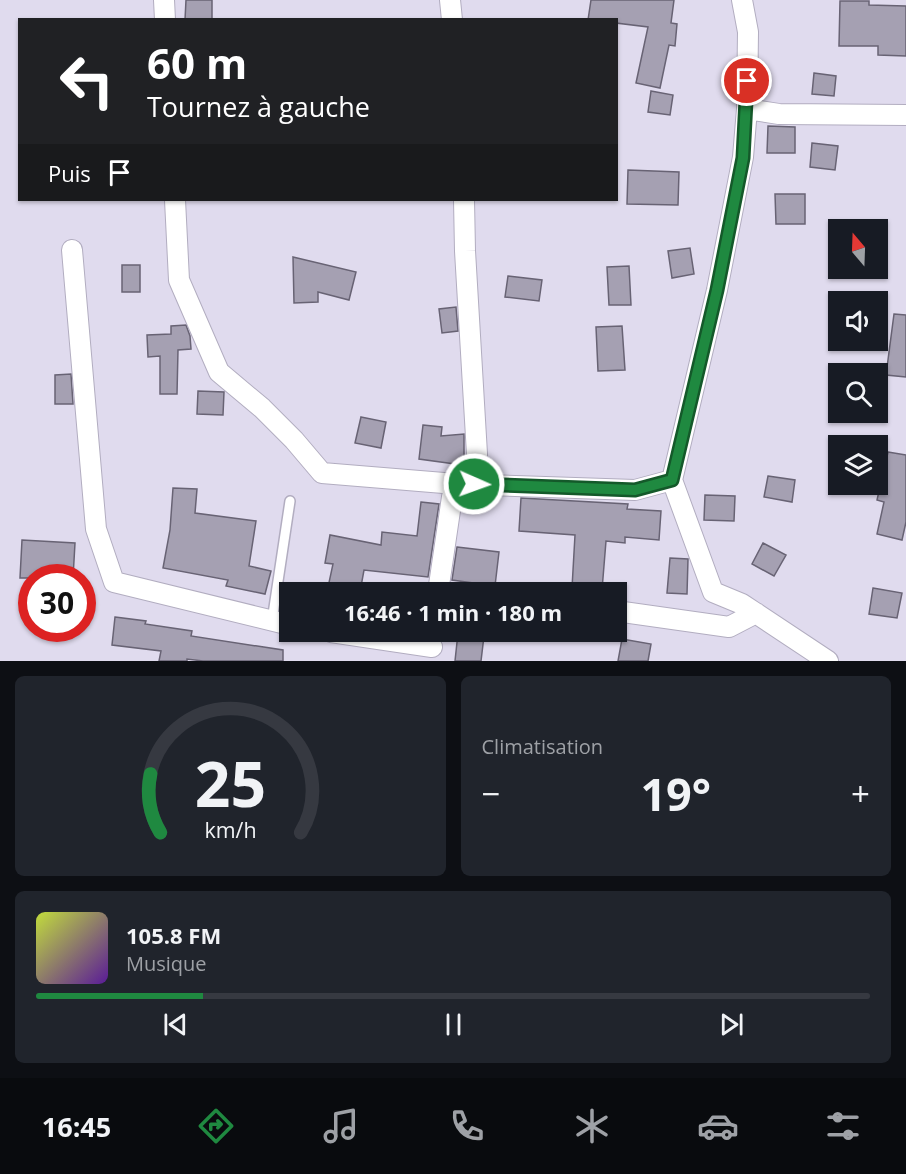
<!DOCTYPE html>
<html lang="fr">
<meta charset="utf-8">
<style>
body{margin:0;font-family:"Open Sans",sans-serif;background:#20242c;color:#f1f3f6;height:100vh;display:flex;flex-direction:column;font-size:22px;white-space:nowrap}
*{box-sizing:border-box;margin:0}
p{font-size:20px;color:#9ea1a6}
.icon{flex:none;width:33px;height:33px;fill:none;stroke:currentColor;stroke-width:2;stroke-linecap:round;stroke-linejoin:round}
.map{position:relative;height:661px;overflow:hidden}
.sheet{display:flex;flex-direction:column;gap:15px;padding:15px;background:#0d0f14;flex:1}
.sheet>*{flex:none}
.guide{position:absolute;left:18px;top:18px;width:600px;height:183px;border-radius:0px;box-shadow:0 2px 4px #0004;background:#202124;color:#fff;overflow:hidden}
.needle{width:39px;rotate:341deg}
.buttons{position:absolute;left:828px;top:219px;display:grid;gap:12px}
.buttons a{display:grid;place-items:center;width:60px;height:60px;border-radius:0px;background:#171b24;box-shadow:0 2px 4px #0004;font-size:30px}
.speed{position:absolute;left:18px;top:564px;display:flex;gap:12px;font-size:30px;font-weight:700;text-align:center}
.speed>*{display:grid;place-content:center;width:78px;height:78px;border-radius:50%;background:#171b24;box-shadow:0 2px 4px #0004;line-height:1}
.speed .limit{border:9px solid #d22;background:#fff;color:#111}
.pin{position:absolute;display:grid;place-items:center;width:51px;height:51px;color:#fff;margin:-26px;border:3px solid #fff;border-radius:50%;box-shadow:0 2px 6px #0007}
.me{position:absolute;width:66px;margin:-33px;rotate:92deg;stroke-linejoin:round;filter:drop-shadow(0 0 4px #0008)}
.turn{display:flex;align-items:center;gap:21px;height:126px;padding:0 30px;font-size:27px}
.turn .icon{width:78px;height:78px;stroke-width:2.5}
.turn b{display:block;font-size:42px;line-height:51px}
.then{display:flex;align-items:center;height:57px;padding:0 30px;background:#0003;gap:12px;font-size:22px}
.big{font-size:45px;font-weight:700;line-height:1.1}
.sheet .tile{flex:1;display:flex;flex-direction:column;justify-content:center;gap:9px;min-width:0;padding:0 21px;border-radius:9px;background:#20242c}
.sheet .dial{align-items:center;gap:0}
.dial svg{height:156px;overflow:visible;fill:none;stroke:#363941;stroke-width:7;stroke-linecap:round;text-anchor:middle}
.dial text{fill:#f1f3f6;stroke:none}
.song{display:flex;align-items:center;gap:18px}
.cover{width:72px;height:72px;border-radius:9px;background:linear-gradient(135deg,hsl(70 70% 55%),hsl(270 70% 35%))}
.played{height:6px;border-radius:3px;background:linear-gradient(90deg,#1f8940 20%,#363941 20%)}
.keys{display:flex;justify-content:space-around;direction:ltr}
.heat{display:flex;justify-content:space-between;align-items:center;font-size:33px;direction:ltr}
.sheet .tiles{flex:1;display:grid;gap:15px;grid-template-columns:1fr 1fr}
.tile:last-child{grid-column:span 2}
.trip{position:absolute;left:279px;top:582px;width:348px;height:60px;border-radius:0px;background:#171b24;box-shadow:0 2px 4px #0004;font-weight:700;line-height:60px;text-align:center}
.dock{display:flex;height:96px;justify-content:space-around;align-items:center;background:#090b0e;color:#9ea1a6}
.dock .icon{width:42px;height:42px}
.dock .current{color:#1f8940}
.dock b{font-size:27px;color:#f1f3f6}
.map>svg:first-child{display:block}
.building{fill:#a5a0b2;stroke:#686374;stroke-width:1.5}
.lines{fill:none;stroke-linecap:round;stroke-linejoin:round}
.lane-casing{stroke:#b2adc0;stroke-width:12}
.street-casing{stroke:#b2adc0;stroke-width:22}
.lane{stroke:#fff;stroke-width:9}
.street{stroke:#fff;stroke-width:20}
.route-casing{stroke:#14592a;stroke-width:15}
.route{stroke:#1f8940;stroke-width:10}
</style>
<div class="map">
<svg width="906" height="661" viewBox="0 0 906 661">
<rect width="100%" height="100%" fill="#e0dbee"/>
<path class="building" d="M186 0H212V20H185Z
M591 0H674L671 23 677 24 675 46 669 45 660 88 636 83 648 27 616 23V20H588Z
M840 1H869V5L906 6V56L878 55V46H839Z
M814 73 836 76 834 96 812 94Z
M651 91 673 95 670 115 648 112Z
M768 126 795 127V153H767Z
M812 143 838 146 835 170 810 167Z
M628 170 679 172 678 205 627 204Z
M775 194H805V224H776Z
M690 248 694 274 672 278 668 251Z
M293 257 356 272 349 300 318 292V302L294 303Z
M122 265H140V292H122Z
M629 266 631 305H609L607 267Z
M508 276 542 280 539 301 505 297Z
M456 307 458 331 442 333 439 309Z
M894 314 906 315V377L886 375Z
M186 325 190 336 191 349 178 350 177 394H160V356L148 357 147 335 171 334V326Z
M622 326 625 370 598 371 596 327Z
M71 374 73 404H55V375Z
M198 391 224 392 223 415 197 414Z
M361 417 386 422 381 448 355 443Z
M423 425 442 427 441 436 464 434V463L455 464 419 459Z
M888 452 906 455V522L902 540 877 534 884 502 877 500Z
M768 476 795 480 792 502 764 497Z
M173 488 197 489 195 513 256 521 249 566 271 571 265 594 226 586 228 580 163 568 170 530Z
M705 495 735 496 734 521 704 520Z
M521 498 628 504 627 509 661 511 659 540 625 537V543L606 541 602 590 572 588 575 535 519 531Z
M421 502 439 504 428 577 364 570 360 592H327L333 564 325 563 330 535 381 545 382 532 417 536Z
M22 540 75 543 73 578H20Z
M763 543 786 555 774 576 752 564Z
M457 547 499 552 495 586 452 580Z
M670 558 688 559 687 594 667 593Z
M873 588 902 593 897 618 869 614Z
M115 617 146 621 145 624 192 631 191 636 283 650V661H203L187 659V661H159L161 651 112 645Z
M458 633 484 636 481 661H455Z
M622 639 651 644 648 661H618Z"/>
<g class="lines">
<defs>
<path id="lane" d="M272 621 290 501"/>
<path id="street" d="M164 0 165 20
M450 0 452 20
M742 0 748 32 747 109 743 157 717 290 672 480 713 592 742 604 828 661
M747 109 779 114 906 115
M175 200 179 280 219 372 262 408 294 440 322 473 456 484 635 490 672 480
M464 200 465 251 477 454 474 484
M72 250 96 529 114 582 290 625
M438 592 452 497 456 484
M616 611 729 627 756 613
M331 632 432 647"/>
</defs>
<use href="#lane" class="lane-casing"/>
<use href="#street" class="street-casing"/>
<use href="#lane" class="lane"/>
<use href="#street" class="street"/>
</g>
<g class="lines">
<defs>
<path id="route" d="M474 484 635 490 672 480 717 290 743 158 747 81"/>
</defs>
<use href="#route" class="route-casing"/>
<use href="#route" class="route"/>
</g>
</svg>
<div class="buttons">
<a><svg class="needle" viewBox="-14 -14 28 28"><path d="M0-13l5 13h-10z" fill="#e53935"/><path d="M0 13l5-13h-10z" fill="#9ea1a6"/></svg></a>
<a><svg class="icon" aria-label="sound" viewBox="0 0 24 24"><path d="M4 9h4l5-4v14l-5-4H4zM17 9q2 3 0 6"/></svg></a>
<a><svg class="icon" aria-label="search" viewBox="0 0 24 24"><circle cx="10" cy="10" r="6"/><path d="M15 15l6 6"/></svg></a>
<a><svg class="icon" aria-label="layers" viewBox="0 0 24 24"><path d="M12 4l9 5-9 5-9-5zM3 14l9 5 9-5"/></svg></a>
</div>
<div class="speed"><div class="limit">30</div></div>
<div class="pin" style="left:747px;top:81px;background:#d93025"><svg class="icon" aria-label="arrive" viewBox="0 0 24 24"><path d="M6 21V4h12l-3 4 3 4H6"/></svg></div>
<svg class="me" style="left:474px;top:484px" viewBox="-20 -20 40 40"><circle r="17" fill="#1f8940" stroke="#fff" stroke-width="3"/><path d="M0-11L8 9 0 5-8 9z" fill="#fff"/></svg>
<div class="trip">16:46 · 1 min · 180 m</div>
<div class="guide">
<div class="turn"><svg class="icon" aria-label="left" viewBox="0 0 24 24"><path d="M17 20v-9H6M10 6l-5 5 5 5"/></svg><div><b>60 m</b>Tournez à gauche</div></div>
<div class="then">Puis<svg class="icon" aria-label="arrive" viewBox="0 0 24 24"><path d="M6 21V4h12l-3 4 3 4H6"/></svg></div>
</div>
</div>
<section class="sheet">
<div class="tiles">
<div class="tile dial"><svg viewBox="0 0 100 80">
<path d="M14 69A42 42 0 1 1 86 69"/>
<path d="M14 69A42 42 0 0 1 9 39" stroke="#1f8940"/>
<text x="50" y="56" font-size="32" font-weight="700">25</text>
<text x="50" y="72" font-size="11">km/h</text>
</svg></div>
<div class="tile"><p>Climatisation</p>
<div class="heat"><a>−</a><b class="big">19°</b><a>+</a></div>
</div>
<div class="tile">
<div class="song"><i class="cover"></i><div><b>105.8 FM</b><p>Musique</p></div></div>
<div class="played"></div>
<div class="keys"><svg class="icon" aria-label="previous" viewBox="0 0 24 24"><path d="M18 5L8 12l10 7zM5 5v14"/></svg><svg class="icon" aria-label="pause" viewBox="0 0 24 24"><path d="M8 5v14M16 5v14"/></svg><svg class="icon" aria-label="next" viewBox="0 0 24 24"><path d="M6 5l10 7-10 7zM19 5v14"/></svg></div>
</div>
</div>
</section>
<nav class="dock">
<b>16:45</b>
<svg class="icon current" aria-label="directions" viewBox="0 0 24 24"><path d="M12 3l9 9-9 9-9-9zM9 14v-3h6M13 9l2 2-2 2"/></svg>
<svg class="icon" aria-label="music" viewBox="0 0 24 24"><path d="M9 18V5l10-2v13"/><circle cx="6" cy="18" r="3"/><circle cx="16" cy="16" r="3"/></svg>
<svg class="icon" aria-label="phone" viewBox="0 0 24 24"><path d="M5 4h4l2 5-3 2q2 4 5 5l2-3 5 2v4C11 20 4 13 5 4z"/></svg>
<svg class="icon" aria-label="climate" viewBox="0 0 24 24"><path d="M12 3v18M4 7l16 10M4 17L20 7"/></svg>
<svg class="icon" aria-label="car" viewBox="0 0 24 24"><path d="M5 17H2v-5l4-1 3-4h7l3 4 3 1v5h-3M9 17h6M6 11h13"/><circle cx="7" cy="17" r="2"/><circle cx="17" cy="17" r="2"/></svg>
<svg class="icon" aria-label="filters" viewBox="0 0 24 24"><path d="M4 7h16M4 17h16"/><circle cx="9" cy="7" r="2"/><circle cx="15" cy="17" r="2"/></svg>
</nav>
